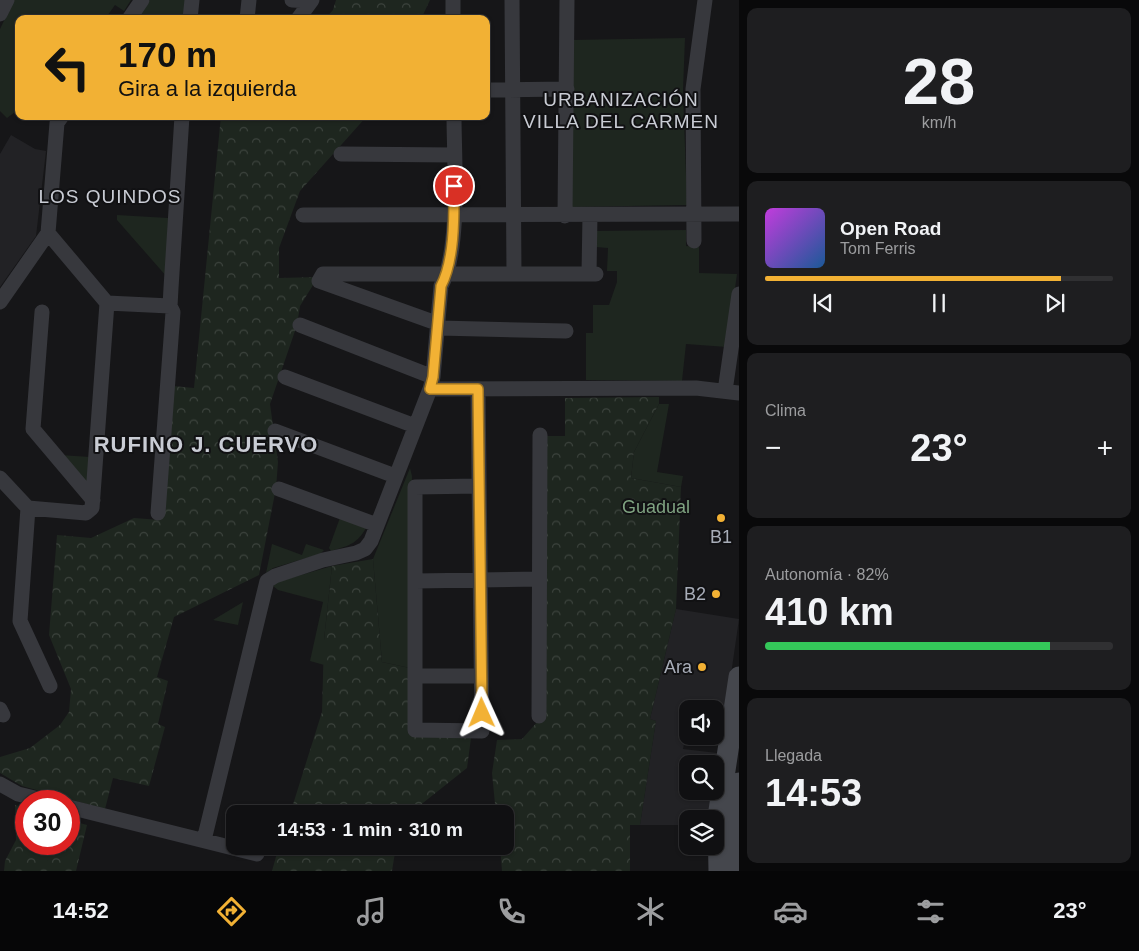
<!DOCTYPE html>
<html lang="es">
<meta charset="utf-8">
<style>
body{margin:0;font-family:Helvetica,sans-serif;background:#1e1e20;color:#f1f3f6;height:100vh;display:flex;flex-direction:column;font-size:19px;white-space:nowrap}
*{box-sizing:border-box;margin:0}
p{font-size:16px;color:#9c9d9f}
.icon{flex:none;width:28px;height:28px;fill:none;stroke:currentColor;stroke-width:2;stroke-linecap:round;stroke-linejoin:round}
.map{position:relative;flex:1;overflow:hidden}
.panel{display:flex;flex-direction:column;gap:8px;padding:8px;background:#09090a;width:400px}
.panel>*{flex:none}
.banner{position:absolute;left:15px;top:15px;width:475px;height:105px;border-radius:10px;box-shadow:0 1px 4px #0004,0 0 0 1px #303032;background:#f2b134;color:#111;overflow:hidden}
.fabs{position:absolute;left:679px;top:700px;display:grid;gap:10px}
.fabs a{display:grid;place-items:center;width:45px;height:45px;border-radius:10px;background:#101012;box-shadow:0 1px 4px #0004,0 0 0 1px #303032;font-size:25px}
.speed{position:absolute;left:15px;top:790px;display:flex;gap:10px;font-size:25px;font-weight:700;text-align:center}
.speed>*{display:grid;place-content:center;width:65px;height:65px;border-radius:50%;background:#101012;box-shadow:0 1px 4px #0004,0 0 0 1px #303032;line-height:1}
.speed .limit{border:8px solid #d22;background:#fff;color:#111}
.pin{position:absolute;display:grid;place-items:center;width:42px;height:42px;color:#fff;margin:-21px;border:2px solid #fff;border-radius:50%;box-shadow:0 1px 5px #0007}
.me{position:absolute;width:55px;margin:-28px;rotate:359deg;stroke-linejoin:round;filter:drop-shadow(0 0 4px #0008)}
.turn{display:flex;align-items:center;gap:18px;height:105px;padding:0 20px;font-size:22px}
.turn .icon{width:65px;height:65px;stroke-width:2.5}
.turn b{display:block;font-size:35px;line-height:42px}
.big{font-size:38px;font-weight:700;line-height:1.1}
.panel .card{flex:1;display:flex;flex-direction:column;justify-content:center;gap:8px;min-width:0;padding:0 18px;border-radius:10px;background:#1e1e20}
.panel .dial{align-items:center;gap:0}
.dial b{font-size:65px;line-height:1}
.song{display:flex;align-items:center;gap:15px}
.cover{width:60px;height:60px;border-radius:8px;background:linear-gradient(135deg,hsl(290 70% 55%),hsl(210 70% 35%))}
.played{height:5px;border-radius:2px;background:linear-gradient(90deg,#f2b134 85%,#303032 85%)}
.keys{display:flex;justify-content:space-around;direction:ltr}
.heat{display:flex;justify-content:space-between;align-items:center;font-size:28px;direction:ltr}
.charge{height:8px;border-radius:4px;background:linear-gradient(90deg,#34c759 82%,#303032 0)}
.trip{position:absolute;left:226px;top:805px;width:288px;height:50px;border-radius:10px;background:#101012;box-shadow:0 1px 4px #0004,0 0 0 1px #303032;font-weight:700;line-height:50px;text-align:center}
.dock{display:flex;height:80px;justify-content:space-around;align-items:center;background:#060607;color:#9c9d9f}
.dock .icon{width:35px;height:35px}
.dock .active{color:#f2b134}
.dock b{font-size:22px;color:#f1f3f6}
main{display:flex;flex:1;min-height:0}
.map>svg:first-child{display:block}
.built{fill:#222225}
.forest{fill:url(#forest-crowns)}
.green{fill:#1e261f}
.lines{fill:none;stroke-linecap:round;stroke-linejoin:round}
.street{stroke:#37383d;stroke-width:15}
.secondary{stroke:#45474d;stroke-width:21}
.route-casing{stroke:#9d7322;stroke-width:12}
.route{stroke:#f2b134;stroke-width:9}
.poi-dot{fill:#f2b134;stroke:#111113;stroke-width:2}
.labels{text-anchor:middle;stroke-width:4;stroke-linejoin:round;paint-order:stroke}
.park-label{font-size:18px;fill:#7fa381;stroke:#111113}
.poi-label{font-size:18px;fill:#a8adb8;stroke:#111113;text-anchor:end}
.neighbourhood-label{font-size:19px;letter-spacing:1px;fill:#c9ccd4;stroke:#111113}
.district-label{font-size:22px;font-weight:bold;letter-spacing:1px;fill:#c9ccd4;stroke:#111113}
</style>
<main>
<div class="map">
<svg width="739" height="871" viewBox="0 0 739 871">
<defs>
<pattern id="forest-crowns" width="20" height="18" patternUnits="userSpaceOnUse" patternTransform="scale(1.25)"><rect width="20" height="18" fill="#1e261f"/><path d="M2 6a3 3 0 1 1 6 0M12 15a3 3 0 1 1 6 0" fill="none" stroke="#3c433d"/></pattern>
</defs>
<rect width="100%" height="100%" fill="#161618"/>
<path class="built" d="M11 135 35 149 46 151 36 236 0 287V154Z
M676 609 739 619 722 737 715 735V709H688L687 729 683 749 717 753 715 774V764H688V791H713L710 819H688L687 825H640L656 721 650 719Z"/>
<path class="forest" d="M336 0H430L421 19H325L333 10Z
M221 116H367L300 191 279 248V278L318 277 300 306 297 325 270 404 278 462 276 488 259 575 174 617 157 677 168 681 158 724 165 727 149 786 113 778 105 809 22 786 0 773V757L30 748 60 725 69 712 71 689 49 635 57 535 91 538 134 518 160 520 173 386 194 388Z
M659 397V404L634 452 631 478 681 487 676 609 650 719 656 721 640 825H630V871H502L500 846H505V814H496L492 773 497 740 522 739 539 720 544 436H565V398Z
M373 559 382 662 410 668 409 734 471 738 467 768 409 814H290L322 712 324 640 332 566Z
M15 805 26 808V844H69V820L87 825 76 871H4L5 861 16 840Z
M279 846H396L392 871H272Z"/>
<path class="green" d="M14 0H131L124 11 115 5 105 19H19V109L7 118 0 111V29Z
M150 0H190L188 19H163V16L140 14Z
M685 38 683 90 687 205 571 207V40Z
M117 215 168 218 167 277 117 220Z
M686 230V246L699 247V273L737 274 727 347 686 344 682 381 586 380V333H593V305H609L617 282V271H607L608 248 596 247 595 231Z
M659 404H669L657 472 683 476 681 487 631 478 634 452Z
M60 455 90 457 88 487Z
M410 468 412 476 410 668 382 662 373 559Z
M341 515 368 525C357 544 351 545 331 551L329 548Z
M272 544 302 555 306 544 324 550 320 554 273 568 266 573Z
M332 566 324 640V665L310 661 323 602 278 590 273 586 277 582Z
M243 602 238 625 213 620Z"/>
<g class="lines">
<path class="street" d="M292 0 311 1
M453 0V19
M512 0 514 274
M0 14 7 0
M129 19 142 0
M190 19 192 0
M247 19 249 0
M298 19 312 0
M486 90 567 89
M341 154 454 155
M303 215 739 214
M565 216 567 0
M694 241 693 89 705 0
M589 274 590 215
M0 302 48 233 57 123 62 116
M107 303 170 306
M42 312 33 429 93 500
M439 324 319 281 323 274H596
M300 325 433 377
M439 328 566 331
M285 377 415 426
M430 389 696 388 739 393
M478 389 482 731 415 730V487L479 486
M725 391 739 294
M275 431 395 476
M0 478 28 508 86 513 92 508 107 303 48 233
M279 489 377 525
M28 508 20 621 50 686
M158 513 173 312 170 306 171 288 182 116
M416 581 539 579
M416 676H481
M0 709 3 715
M539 716 540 435
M0 784 18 794 47 801
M69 807 257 854
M204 840 267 581 275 576 323 560 356 553 365 549 371 541 430 389 433 377 441 286C461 250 454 159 454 116"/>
<path class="secondary" d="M719 871 718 817 739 677
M735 871 734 816 739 783"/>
</g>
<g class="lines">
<defs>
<path id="route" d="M454 186C454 215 455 259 441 286L433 377 430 389H478L482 713"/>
</defs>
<use href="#route" class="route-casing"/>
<use href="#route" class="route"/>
</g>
<g class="poi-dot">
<circle cx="721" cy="518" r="5"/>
<circle cx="716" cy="594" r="5"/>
<circle cx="702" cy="667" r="5"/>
</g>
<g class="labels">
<g class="park-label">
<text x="656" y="513">Guadual</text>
</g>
<g class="poi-label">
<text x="721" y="543" text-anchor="middle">B1</text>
<text x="706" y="600">B2</text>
<text x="692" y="673">Ara</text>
</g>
<g class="neighbourhood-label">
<text x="621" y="106">URBANIZACIÓN<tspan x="621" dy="22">VILLA DEL CARMEN</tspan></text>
<text x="110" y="203">LOS QUINDOS</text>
</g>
<g class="district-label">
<text x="206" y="452">RUFINO J. CUERVO</text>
</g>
</g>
</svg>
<div class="fabs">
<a><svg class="icon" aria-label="sound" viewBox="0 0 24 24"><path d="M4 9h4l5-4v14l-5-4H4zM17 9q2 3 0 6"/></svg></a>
<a><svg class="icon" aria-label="search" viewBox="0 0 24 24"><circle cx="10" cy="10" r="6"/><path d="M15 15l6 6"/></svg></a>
<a><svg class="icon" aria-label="layers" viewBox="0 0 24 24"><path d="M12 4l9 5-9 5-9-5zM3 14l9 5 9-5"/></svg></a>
</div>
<div class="speed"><div class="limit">30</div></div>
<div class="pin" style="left:454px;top:186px;background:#d93025"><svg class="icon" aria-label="arrive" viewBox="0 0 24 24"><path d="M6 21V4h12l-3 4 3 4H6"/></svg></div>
<svg class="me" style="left:482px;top:713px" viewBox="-20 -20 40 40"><path d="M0-17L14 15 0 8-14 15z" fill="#f2b134" stroke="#fff" stroke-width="4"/></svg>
<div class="trip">14:53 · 1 min · 310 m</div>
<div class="banner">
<div class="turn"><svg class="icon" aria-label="left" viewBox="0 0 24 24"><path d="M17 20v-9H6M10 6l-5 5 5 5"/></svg><div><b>170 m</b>Gira a la izquierda</div></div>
</div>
</div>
<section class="panel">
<div class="card dial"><b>28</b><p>km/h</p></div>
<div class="card">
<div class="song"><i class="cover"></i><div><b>Open Road</b><p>Tom Ferris</p></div></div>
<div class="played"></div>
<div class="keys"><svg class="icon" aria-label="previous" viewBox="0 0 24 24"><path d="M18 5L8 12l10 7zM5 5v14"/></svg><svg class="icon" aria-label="pause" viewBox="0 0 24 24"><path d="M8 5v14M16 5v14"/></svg><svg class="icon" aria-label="next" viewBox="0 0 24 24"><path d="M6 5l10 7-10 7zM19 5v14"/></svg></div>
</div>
<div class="card"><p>Clima</p>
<div class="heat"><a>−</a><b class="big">23°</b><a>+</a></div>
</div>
<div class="card"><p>Autonomía · 82%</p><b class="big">410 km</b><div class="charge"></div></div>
<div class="card"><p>Llegada</p><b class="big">14:53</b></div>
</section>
</main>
<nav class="dock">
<b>14:52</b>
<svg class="icon active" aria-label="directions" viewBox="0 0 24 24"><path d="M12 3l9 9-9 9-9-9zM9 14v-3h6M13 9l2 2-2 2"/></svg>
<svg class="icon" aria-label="music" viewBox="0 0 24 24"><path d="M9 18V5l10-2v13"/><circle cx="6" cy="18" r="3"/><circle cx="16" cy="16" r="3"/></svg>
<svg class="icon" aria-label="phone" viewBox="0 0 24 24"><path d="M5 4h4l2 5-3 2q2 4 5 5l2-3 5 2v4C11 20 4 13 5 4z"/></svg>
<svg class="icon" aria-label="climate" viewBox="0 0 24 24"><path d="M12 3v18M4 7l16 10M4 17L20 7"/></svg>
<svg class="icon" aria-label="car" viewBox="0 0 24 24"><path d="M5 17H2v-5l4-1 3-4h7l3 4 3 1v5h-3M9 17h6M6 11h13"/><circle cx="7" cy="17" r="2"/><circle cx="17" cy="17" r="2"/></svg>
<svg class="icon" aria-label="filters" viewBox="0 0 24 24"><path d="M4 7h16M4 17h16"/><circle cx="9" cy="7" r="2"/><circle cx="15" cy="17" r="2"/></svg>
<b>23°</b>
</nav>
